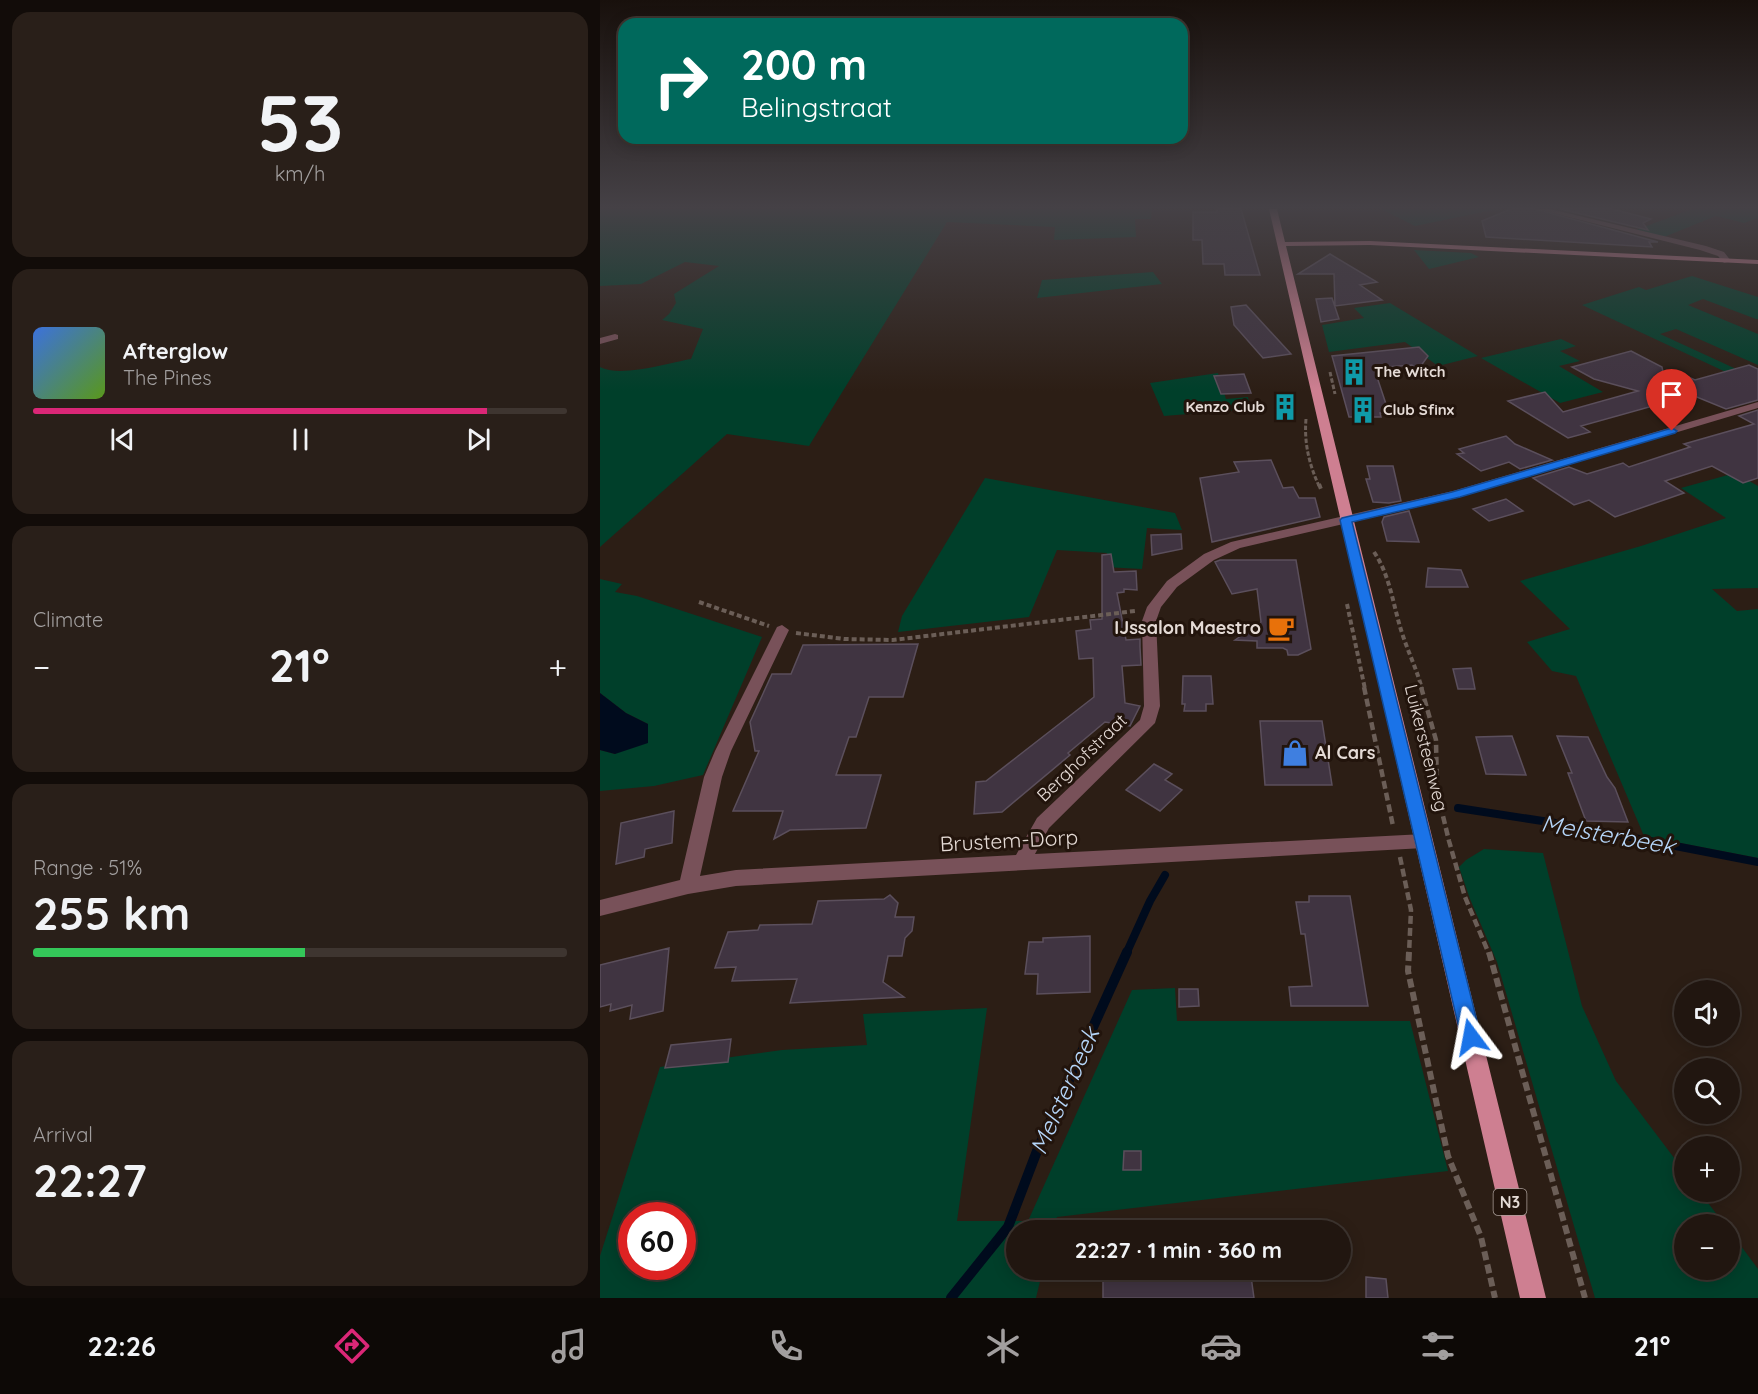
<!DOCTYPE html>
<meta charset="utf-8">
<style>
body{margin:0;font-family:Quicksand,sans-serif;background:#291f19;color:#f1f3f6;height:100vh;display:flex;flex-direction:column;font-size:22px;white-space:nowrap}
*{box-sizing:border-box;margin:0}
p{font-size:20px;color:#a29f9f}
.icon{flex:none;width:33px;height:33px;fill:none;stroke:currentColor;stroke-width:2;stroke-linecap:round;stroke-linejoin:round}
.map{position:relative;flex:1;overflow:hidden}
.details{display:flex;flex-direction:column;gap:12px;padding:12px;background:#120c09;width:600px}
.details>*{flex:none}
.hud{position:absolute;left:18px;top:18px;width:570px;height:126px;border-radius:18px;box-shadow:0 3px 15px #0003,0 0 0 2px #3e3530;background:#00695c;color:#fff;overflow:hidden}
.controls{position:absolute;left:1074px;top:980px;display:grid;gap:12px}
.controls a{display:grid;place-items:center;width:66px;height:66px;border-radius:50%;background:#211610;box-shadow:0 3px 15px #0003,0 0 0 2px #3e3530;font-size:30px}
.speed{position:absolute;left:18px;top:1202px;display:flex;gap:12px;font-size:30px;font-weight:700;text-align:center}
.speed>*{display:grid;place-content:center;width:78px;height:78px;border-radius:50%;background:#211610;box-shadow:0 3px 15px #0003,0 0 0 2px #3e3530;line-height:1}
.speed .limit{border:9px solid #d22;background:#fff;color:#111}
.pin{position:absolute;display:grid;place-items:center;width:51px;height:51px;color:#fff;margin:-62px -26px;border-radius:50% 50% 50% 0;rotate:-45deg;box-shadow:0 0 6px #0007}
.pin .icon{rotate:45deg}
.me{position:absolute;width:66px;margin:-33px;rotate:347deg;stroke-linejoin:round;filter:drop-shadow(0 0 4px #0008)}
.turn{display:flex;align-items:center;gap:21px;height:126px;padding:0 24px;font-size:27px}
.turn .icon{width:78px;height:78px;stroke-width:2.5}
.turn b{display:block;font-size:42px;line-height:51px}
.big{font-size:45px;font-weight:800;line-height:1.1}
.details .widget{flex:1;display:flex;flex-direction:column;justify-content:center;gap:9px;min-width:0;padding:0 21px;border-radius:18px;background:#291f19}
.details .dial{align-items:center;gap:0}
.dial b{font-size:78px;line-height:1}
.song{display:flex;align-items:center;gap:18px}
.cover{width:72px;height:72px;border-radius:9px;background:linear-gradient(135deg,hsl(220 70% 55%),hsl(90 70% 35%))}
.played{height:6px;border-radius:3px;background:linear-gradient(90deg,#db2777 85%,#3e3530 85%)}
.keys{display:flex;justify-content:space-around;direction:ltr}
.heat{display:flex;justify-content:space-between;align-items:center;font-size:33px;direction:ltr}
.charge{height:9px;border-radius:4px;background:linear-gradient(90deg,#34c759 51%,#3e3530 0)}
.trip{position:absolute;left:406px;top:1220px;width:345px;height:60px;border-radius:30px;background:#211610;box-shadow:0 3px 15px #0003,0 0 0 2px #3e3530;font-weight:800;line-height:60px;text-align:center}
.tabs{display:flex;height:96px;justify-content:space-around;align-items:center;background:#0d0906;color:#a29f9f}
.tabs .icon{width:42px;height:42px}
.tabs .on{color:#db2777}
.tabs b{font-size:27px;color:#f1f3f6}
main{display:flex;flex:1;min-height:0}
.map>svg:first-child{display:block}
.green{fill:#003f2a;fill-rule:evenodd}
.water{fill:#000b1d}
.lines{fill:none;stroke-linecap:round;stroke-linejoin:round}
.stream-far1{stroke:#000b1d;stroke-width:8}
.stream{stroke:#000b1d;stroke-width:10}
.building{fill:#403441;stroke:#5b4f5c;stroke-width:1.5}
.path-far3{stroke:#6b5e57;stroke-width:3;stroke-dasharray:4.5 2;stroke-linecap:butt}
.path-far2{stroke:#6b5e57;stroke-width:4;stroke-dasharray:5 3;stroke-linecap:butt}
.path-far1{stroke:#6b5e57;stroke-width:4.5;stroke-dasharray:8 4;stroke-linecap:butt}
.path{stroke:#6b5e57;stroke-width:6;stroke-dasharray:9 4.5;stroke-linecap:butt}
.minor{fill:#785159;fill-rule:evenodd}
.major{fill:#ce7f91;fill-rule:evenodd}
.route{fill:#1a73e8;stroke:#114b97;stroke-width:1.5}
.labels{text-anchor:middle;stroke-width:6;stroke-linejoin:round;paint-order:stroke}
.far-poi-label{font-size:15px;font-weight:bold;fill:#e5dbd6;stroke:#22140c;text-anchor:start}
.shield{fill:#22140c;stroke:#aa9f99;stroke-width:1.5}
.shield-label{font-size:16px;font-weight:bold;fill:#e5dbd6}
.poi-label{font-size:18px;font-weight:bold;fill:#e5dbd6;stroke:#22140c;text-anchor:end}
.street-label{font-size:18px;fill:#e5dbd6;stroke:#22140c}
.near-street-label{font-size:21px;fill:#e5dbd6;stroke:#22140c}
.near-water-label{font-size:24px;font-style:italic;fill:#b5d5f8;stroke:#22140c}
</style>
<main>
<section class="details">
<div class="widget dial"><b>53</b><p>km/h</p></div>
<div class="widget">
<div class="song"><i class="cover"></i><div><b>Afterglow</b><p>The Pines</p></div></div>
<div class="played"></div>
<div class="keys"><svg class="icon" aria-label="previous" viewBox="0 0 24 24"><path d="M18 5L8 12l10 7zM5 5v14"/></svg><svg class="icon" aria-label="pause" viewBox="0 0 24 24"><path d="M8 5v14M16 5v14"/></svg><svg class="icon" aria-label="next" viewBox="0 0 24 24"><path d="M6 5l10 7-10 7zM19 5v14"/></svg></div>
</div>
<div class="widget"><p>Climate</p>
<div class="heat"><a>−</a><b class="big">21°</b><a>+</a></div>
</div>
<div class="widget"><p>Range · 51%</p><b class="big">255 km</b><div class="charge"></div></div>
<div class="widget"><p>Arrival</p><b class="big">22:27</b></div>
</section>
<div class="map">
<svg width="1158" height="1298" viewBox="0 0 1158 1298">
<rect width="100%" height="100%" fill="#2c1e15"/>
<path class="green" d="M0 209H552L551 219H535L536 237 454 240 455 227 347 222 209 446 127 434 0 547V367C20 378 69 363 91 359L103 329 62 320 69 314 76 303 74 294 119 266 85 262 41 284 0 286Z
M781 209H898L815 226Z
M1092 209H1158V218L1144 223 1116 216 1064 237 1036 230Z
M814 250 871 253 879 257 829 269Z
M553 272 562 284 437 298 442 280Z
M1092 276 1158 297V319H1156L1103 299 1088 305 1158 334V365L1076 329 1060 334 1158 379V387L982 305 1039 287 1046 290Z
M790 303 878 356 838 366 805 342 729 352 722 325 764 318 754 308Z
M961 339 976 346 960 351 980 361 959 366 1003 392 960 403 881 358Z
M618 373 626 399 648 397 650 409 564 416 550 383Z
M1135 473 1158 486V588L1112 589 1137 611 1158 609V858L1044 836 976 676 952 671 927 642 970 629 920 581 1041 546 1126 518 1081 488Z
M385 478 575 513 582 530 547 528 542 569 504 567 507 553 457 550 429 617 298 632 302 616Z
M0 579 22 584 15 592 37 596 162 637 103 775 54 786 0 791V750L15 754 48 724 26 713 0 693Z
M884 849 943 853 982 1006 1016 1081 1084 1171V1191H1099L1124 1224H1084V1269H1130V1231L1158 1269V1298H995L897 962 870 899 859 867 866 860Z
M575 988 577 1021H810L848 1171 457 1217 453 1230H417V1269H443L436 1298H0V1256L60 1067 182 1050 267 1045 263 1014 387 1008 357 1221H428L532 990ZM32 1215H82V1266H32Z"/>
<path class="water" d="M0 693 26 713 48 724V743L15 754 0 750Z"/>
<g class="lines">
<path class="stream-far1" d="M858 808 962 824 1158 862
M526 954 550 901 565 875"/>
<path class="stream" d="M351 1298 408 1227 437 1151 527 952"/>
</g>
<path class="building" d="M617 209H641L660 275H625L624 264H603L602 240H593V212H617Z
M911 209H935L1058 242H1049L1052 247 886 237 882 221Z
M960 209H1012L1051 219 1043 223 1048 230Z
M730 254 777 282 760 285 782 300 735 306 734 274H698Z
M732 298 739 319 721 322 716 299Z
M646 305 691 354 663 358 634 325 631 307Z
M819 347 828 356 818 370 812 365 774 368 789 413H780L781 417H749L732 356Z
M1031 351 1062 367 1063 372 1076 378 1086 376 1095 380 1149 365 1158 369V400L1126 409 1092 395 981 426 990 432 968 438 908 401 945 392 963 412 1038 391 994 379 972 367Z
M644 374 651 393 621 394 614 376Z
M1158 410V478L1143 483 1112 466 1065 481 1084 493 1015 517 989 500 974 505 933 478 969 467 987 474 1023 463 1029 467 1090 447 1084 444 1154 424 1139 416Z
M906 436 915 444 952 460 920 469 909 462 881 471 857 454 864 453 859 449Z
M671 460 683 488 693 487 699 498H715L720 517 612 542 600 478 639 472 634 462Z
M767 466H793L801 501 789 503 773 502 766 479H770Z
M906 499 923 511 889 521 873 509Z
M809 511 819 542 787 541 782 522 784 517Z
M581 534 582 549 552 555 551 535Z
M511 554 514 572 536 571 537 590 524 589V592L517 593 526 640 540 639V647L541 665 522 666 525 703 540 706 530 726 505 722 468 753 470 755 402 812 374 814 376 782 386 781 494 697 493 658 479 659 476 631 491 629 490 620 502 619V555Z
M620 560H696L711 649 698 655H688L687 650 683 648H657V641L635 640 661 622 657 589 632 594 615 562Z
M828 568 861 570 868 587H826Z
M318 644 303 697H269L256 737H249L236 775H281L266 828 190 830 174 839 183 811H133L159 751H155L150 722 172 674H191L203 645Z
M871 668 875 689H858L853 669Z
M583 676H611L613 704H606V711H584L585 704H582Z
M660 721H722L732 785H665Z
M912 736 926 775 886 774 876 737Z
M957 736 988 737 1007 777 1015 788 1028 822 986 821 968 773H972Z
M554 764 572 774 565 780 582 790 560 811 526 790Z
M74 811 72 843 45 849 44 857 16 864 21 823Z
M290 895 298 903 295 917H314L312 931 305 938 302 956H288L283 982 304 997 190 1003 197 979 132 981 136 967 115 968 128 932 158 930 160 925 212 924 218 901 284 899Z
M709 896H750L768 1006H691L689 987 712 986 705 934H701L696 902H709Z
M490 936V992L437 994 438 974H425L429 942H443V938Z
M69 948 63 1011 30 1019 32 1005 10 1011 11 1004 0 1007V965Z
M579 989H598L599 1006 579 1007Z
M131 1039 128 1062 65 1068 71 1045Z
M524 1151H541V1170H523Z
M556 1269H650L654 1298H503V1274Z
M766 1277 786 1279 788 1298H766Z"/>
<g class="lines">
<path class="path-far3" d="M730 372 735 394
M706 419C704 443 709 464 719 486"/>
<path class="path-far2" d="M719 484 721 489
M774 552C791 577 793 607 803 636 809 654 817 670 822 689
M99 602 169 626
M747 604 765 689
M196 633 244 639 293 640 535 611"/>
<path class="path-far1" d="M764 687 793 826
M821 687 836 740 837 791 849 841 865 897 889 954
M800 857 811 910 809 954"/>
<path class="path" d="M809 952 808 971 848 1156 881 1237 895 1298
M889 952 985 1298"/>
<path class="minor" d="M937 209H950L1106 246 1124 252 1131 261 1124 263 1118 256 1100 250Z
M15 334 18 335V339L0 344V338Z
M1158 402V408L860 497 640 548 614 560 577 587 561 607 556 621 560 706 555 723 449 828 435 854 824 834 831 836 833 841 831 846 824 848 136 886 88 894 0 916V900L80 880 104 777 115 751 177 627 182 625 189 630 131 751 122 777 100 876 136 870 416 855 437 818 540 720 544 706 542 621 547 607 567 581 604 554 631 542 853 491Z"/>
<path class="major" d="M669 209H677L685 242 770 241 1158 260V264L770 245 686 246 946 1298H920Z"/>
</g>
<linearGradient id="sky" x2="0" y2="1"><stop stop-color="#18100c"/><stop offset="0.53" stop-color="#454146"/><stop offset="1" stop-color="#454146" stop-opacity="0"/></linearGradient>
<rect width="1158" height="391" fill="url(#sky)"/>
<path class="route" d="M1072 428 1077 431 1075 433 860 497 752 522 881 1037 878 1043 871 1046 864 1043 861 1037 740 520 742 518 852 492Z"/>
<defs>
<symbol id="building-bare" viewBox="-9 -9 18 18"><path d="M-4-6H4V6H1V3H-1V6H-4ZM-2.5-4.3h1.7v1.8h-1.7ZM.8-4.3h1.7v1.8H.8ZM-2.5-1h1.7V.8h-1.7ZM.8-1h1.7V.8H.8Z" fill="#0f9aa8" stroke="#22140c" stroke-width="2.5" paint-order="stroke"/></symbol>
<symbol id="cafe-bare" viewBox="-9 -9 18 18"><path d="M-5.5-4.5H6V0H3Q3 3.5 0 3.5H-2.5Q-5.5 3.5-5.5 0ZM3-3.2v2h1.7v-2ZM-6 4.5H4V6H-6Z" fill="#e8710a" stroke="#22140c" stroke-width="2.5" paint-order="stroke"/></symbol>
<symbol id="shop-bare" viewBox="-9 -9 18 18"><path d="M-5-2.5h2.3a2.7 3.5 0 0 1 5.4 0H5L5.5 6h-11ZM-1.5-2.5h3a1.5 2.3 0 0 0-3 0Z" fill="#3f7fe0" stroke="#22140c" stroke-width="2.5" paint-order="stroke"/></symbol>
</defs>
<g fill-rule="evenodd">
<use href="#building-bare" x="735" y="353" width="38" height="38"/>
<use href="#building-bare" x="666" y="388" width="38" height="38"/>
<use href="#building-bare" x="744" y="391" width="38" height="38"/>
<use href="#cafe-bare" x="662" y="609" width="38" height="38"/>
<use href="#shop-bare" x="676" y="734" width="38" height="38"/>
</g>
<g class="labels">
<g class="far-poi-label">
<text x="774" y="377">The Witch</text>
<text x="665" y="412" text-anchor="end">Kenzo Club</text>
<text x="783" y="415">Club Sfinx</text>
</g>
<rect class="shield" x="893.5" y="1189" width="33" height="26" rx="4.5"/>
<g class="shield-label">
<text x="910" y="1208">N3</text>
</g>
<g class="poi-label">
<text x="661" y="634">IJssalon Maestro</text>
<text x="715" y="759" text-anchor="start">Al Cars</text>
</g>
<g class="street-label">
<text transform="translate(826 748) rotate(76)" y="6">Luikersteenweg</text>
<text transform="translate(482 758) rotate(-44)" y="6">Berghofstraat</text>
</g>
<g class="near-street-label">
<text transform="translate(409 841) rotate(-3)" y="7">Brustem-Dorp</text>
</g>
<g class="near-water-label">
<text transform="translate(1008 835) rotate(10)" y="8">Melsterbeek</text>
<text transform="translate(465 1091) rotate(-66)" y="8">Melsterbeek</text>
</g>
</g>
</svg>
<div class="controls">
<a><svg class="icon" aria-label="sound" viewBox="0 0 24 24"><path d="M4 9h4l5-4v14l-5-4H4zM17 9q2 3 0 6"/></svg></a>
<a><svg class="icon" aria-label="search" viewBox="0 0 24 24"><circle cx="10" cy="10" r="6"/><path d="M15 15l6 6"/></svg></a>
<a>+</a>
<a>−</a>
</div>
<div class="speed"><div class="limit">60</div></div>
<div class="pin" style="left:1072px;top:431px;background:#d93025"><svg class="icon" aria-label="arrive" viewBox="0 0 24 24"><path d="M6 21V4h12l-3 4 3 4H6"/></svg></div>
<svg class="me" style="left:871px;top:1037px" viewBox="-20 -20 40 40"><path d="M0-17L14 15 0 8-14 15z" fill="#1a73e8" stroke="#fff" stroke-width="4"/></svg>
<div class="trip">22:27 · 1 min · 360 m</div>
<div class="hud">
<div class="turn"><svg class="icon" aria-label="right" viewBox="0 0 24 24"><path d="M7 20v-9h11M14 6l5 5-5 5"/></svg><div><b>200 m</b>Belingstraat</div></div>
</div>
</div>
</main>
<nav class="tabs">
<b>22:26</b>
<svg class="icon on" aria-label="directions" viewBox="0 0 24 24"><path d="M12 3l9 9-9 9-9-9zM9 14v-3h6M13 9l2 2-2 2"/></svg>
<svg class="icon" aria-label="music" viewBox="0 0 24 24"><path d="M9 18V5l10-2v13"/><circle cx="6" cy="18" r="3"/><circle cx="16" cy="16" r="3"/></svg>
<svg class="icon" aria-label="phone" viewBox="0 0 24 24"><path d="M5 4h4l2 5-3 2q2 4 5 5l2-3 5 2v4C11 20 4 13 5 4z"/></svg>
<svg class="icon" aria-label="climate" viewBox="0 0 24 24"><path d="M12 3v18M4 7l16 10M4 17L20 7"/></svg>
<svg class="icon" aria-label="car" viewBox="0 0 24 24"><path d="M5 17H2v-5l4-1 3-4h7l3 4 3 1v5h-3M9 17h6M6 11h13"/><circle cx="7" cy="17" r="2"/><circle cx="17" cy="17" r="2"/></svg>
<svg class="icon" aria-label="filters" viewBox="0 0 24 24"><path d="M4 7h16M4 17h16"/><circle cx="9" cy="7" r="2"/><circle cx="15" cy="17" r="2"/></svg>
<b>21°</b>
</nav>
